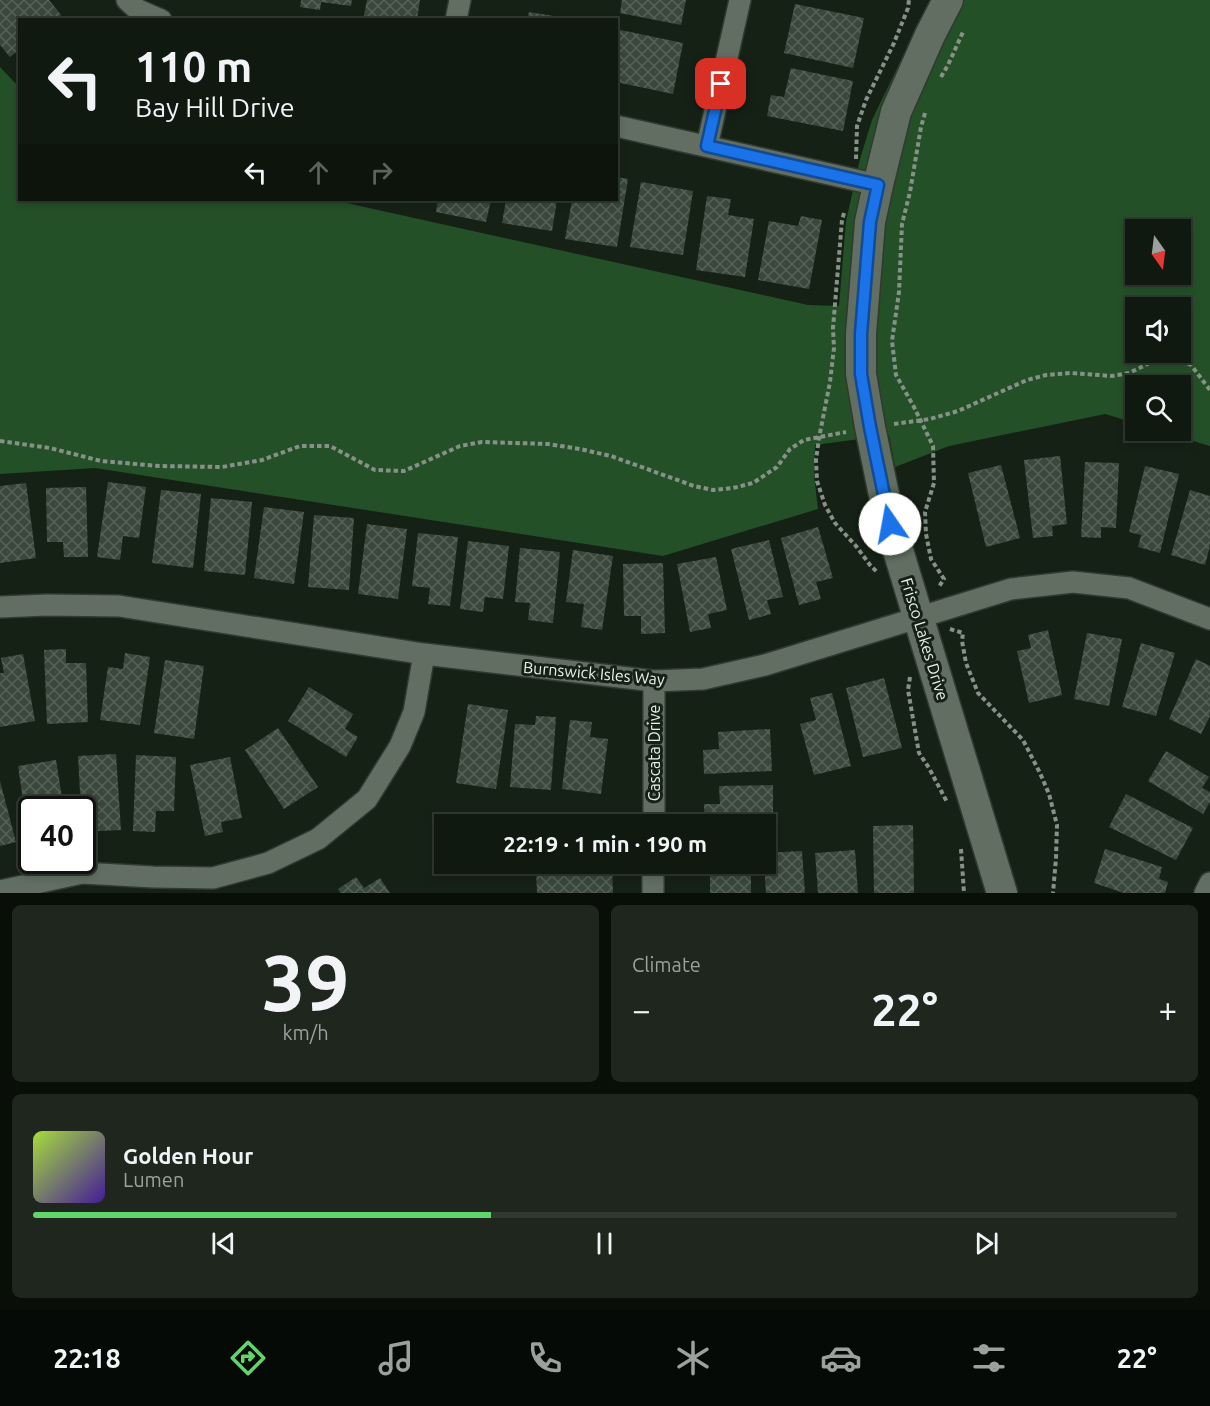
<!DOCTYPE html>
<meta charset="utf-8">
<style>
body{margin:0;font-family:Ubuntu,sans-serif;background:#1e261e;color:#f1f3f6;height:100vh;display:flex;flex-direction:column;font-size:22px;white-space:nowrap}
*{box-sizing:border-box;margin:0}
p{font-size:20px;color:#9ca09f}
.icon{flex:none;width:33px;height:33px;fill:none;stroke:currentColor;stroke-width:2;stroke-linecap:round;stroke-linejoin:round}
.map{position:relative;height:893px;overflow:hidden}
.drawer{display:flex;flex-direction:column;gap:12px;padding:12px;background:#090e09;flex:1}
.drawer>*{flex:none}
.banner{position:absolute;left:18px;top:18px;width:600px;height:183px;border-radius:0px;box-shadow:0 3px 9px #0003,0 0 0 2px #303830;background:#101910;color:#f1f3f6;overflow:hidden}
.needle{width:39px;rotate:166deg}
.controls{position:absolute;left:1125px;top:219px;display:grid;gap:12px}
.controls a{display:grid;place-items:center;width:66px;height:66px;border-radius:0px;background:#101910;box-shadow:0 3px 9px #0003,0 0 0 2px #303830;font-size:30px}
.speed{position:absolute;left:18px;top:796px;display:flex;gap:12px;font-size:30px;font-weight:700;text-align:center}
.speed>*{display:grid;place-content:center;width:78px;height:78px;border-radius:50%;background:#101910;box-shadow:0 3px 9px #0003,0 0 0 2px #303830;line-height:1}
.speed .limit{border:3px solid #111;border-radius:9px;background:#fff;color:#111}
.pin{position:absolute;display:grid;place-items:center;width:51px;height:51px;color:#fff;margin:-26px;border-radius:12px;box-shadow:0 3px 9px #0006}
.me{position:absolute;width:66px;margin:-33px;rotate:348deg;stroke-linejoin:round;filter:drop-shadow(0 0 4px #0008)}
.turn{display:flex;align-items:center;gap:21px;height:126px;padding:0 18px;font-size:27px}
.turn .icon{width:78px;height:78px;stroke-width:2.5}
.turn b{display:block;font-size:42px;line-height:51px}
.lanes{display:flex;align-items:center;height:57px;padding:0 18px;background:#0003;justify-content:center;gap:30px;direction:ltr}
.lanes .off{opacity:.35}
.big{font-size:45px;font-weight:700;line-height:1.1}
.drawer .tile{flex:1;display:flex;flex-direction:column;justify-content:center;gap:9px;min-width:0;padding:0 21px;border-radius:9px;background:#1e261e}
.drawer .dial{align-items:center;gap:0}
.dial b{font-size:78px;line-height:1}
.song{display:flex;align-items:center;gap:18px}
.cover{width:72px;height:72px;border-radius:9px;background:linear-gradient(135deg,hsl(80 70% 55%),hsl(260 70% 35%))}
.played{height:6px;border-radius:3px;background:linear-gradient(90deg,#5fd56b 40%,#303830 40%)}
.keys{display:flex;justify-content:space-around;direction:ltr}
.heat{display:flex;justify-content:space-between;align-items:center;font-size:33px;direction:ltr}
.drawer .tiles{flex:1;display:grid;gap:12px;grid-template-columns:1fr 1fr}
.tile:last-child{grid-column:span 2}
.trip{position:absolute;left:434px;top:814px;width:342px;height:60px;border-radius:0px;background:#101910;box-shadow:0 3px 9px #0003,0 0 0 2px #303830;font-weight:700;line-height:60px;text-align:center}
.tab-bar{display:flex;height:96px;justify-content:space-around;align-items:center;background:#060a06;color:#9ca09f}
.tab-bar .icon{width:42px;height:42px}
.tab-bar .current{color:#5fd56b}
.tab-bar b{font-size:27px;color:#f1f3f6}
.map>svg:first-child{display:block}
.green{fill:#245028;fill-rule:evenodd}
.building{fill:url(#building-cross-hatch)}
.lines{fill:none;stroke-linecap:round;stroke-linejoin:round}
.street-casing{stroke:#313931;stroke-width:24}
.secondary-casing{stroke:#313931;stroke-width:33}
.path{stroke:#889188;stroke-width:4;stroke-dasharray:4.5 3;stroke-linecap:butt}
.street{stroke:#616e61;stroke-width:21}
.secondary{stroke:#616e61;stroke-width:30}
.route-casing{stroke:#114b97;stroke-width:15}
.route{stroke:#1a73e8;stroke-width:10}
.labels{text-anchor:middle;stroke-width:6;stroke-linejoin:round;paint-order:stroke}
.street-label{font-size:16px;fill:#e8f0e8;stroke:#162116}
</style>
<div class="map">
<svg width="1210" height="893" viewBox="0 0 1210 893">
<defs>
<pattern id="building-cross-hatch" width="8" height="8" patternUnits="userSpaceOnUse" patternTransform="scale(1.5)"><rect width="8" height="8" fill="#3a473b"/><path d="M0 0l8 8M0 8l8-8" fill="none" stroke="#566257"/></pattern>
</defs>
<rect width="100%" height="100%" fill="#162116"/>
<path class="green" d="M934 0H1210V446L1160 431 1180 430V386H1136L1135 423 1105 414 949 446 895 467 889 435 815 445 814 475 818 509 663 556 95 468 0 474V67L19 87 20 200H333L808 305 839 306 846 221 860 159 872 120 903 56ZM1136 230H1180V274H1136ZM1136 308H1180V352H1136Z"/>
<path class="building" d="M0 0H49L61 15 55 20H20V49L10 57 0 45Z
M301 0H352L351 6 321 2 320 10 300 7Z
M367 0H420L417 20H363Z
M622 0H686L681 25 620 13Z
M795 4 864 18 853 68 784 53Z
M529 12 566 18V20H527Z
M616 29 683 43 673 94 616 82Z
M791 68 853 81 843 131 767 116 771 95 784 97Z
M616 177 628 179 617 247 565 239 572 200H616Z
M641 182 693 191 683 255 630 247Z
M707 196 731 199 728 215 754 219 745 277 696 270Z
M438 200H491L486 222 436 212Z
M506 200H557L552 231 502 223Z
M801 216 822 220 809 289 758 280 769 221 798 226Z
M1060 456 1067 524 1052 526 1053 536 1033 538 1024 460Z
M1085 462 1119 463 1116 528 1101 527V538L1081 537Z
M1001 465 1020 538 986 547 968 473Z
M1145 466 1179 474 1160 553 1138 547 1141 535 1129 532Z
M108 482 146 487 139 538 123 536 120 560 97 557Z
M26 483 36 558 0 563V486Z
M86 487 88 557H64L63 542H47L46 488Z
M161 490 201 494 193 568 152 563Z
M1190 490 1210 496V546L1205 565 1171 555Z
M211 498 252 502 245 575 204 571Z
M264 507 304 512 294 584 254 578Z
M314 515 354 518 349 590 308 587Z
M367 524 407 529 398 599 358 594Z
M818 527 833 578 816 582 821 599 799 605 781 538Z
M418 533 458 537 450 606 428 604 430 588 412 586Z
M769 540 783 597 767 600 771 614 749 620 731 549Z
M468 541 509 546 503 599 485 597 483 612 460 609Z
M520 548 560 552 553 623 528 620 530 603 515 602Z
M573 550 613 556 602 630 581 627 584 604 566 602Z
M716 557 727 610 708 614 711 628 690 632 677 564Z
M663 563 665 633 641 634V616H624L623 564Z
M1048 630 1062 695 1029 703 1017 651 1031 648 1028 635Z
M1087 633 1122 639 1109 706 1074 699Z
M1141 643 1175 653 1156 716 1122 707Z
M66 649V663H86L88 722 47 724 44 650Z
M125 653 150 657 140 725 100 720 108 667 123 669Z
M23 654 35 721 0 727V673H4L1 658Z
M1196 659 1210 666V716L1201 734 1169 719Z
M165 660 204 666 194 739 154 733Z
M884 678 902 748 863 757 846 688Z
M309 687 353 714 345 729 358 737 346 757 288 721Z
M832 693 851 766 814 775 800 724 816 720 810 698Z
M468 704 508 710 496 789 456 783Z
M536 716 556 717 551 790 510 787 515 724 535 725Z
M570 720 592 722 590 737 608 739 601 794 562 789Z
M278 728 318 787 284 809 245 750Z
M770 729 772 771 704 774 703 750 719 749 718 732Z
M1166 751 1209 777 1202 788 1210 792V802L1203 814 1148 781Z
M116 754 121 830 98 831 97 810H81L78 756Z
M136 755 176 757 174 811H156L155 832 133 831Z
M230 757 242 818 221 822 223 832 205 836 190 765Z
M56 760 64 810H32V825L27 826 18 766Z
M0 781 16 842 0 846Z
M773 785V827H765V825H705L704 804H720L719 786Z
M1126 794 1193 828 1176 860 1109 827Z
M587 816 588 825H535V822Z
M913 825 914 893H874L873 826Z
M1105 849 1162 867 1159 879 1168 882 1165 893H1124L1094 883Z
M855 850 858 893H818L815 853Z
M802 851 805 893H766L764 864 765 853Z
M710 864H751V893H710Z
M612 867 613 893H537L536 869Z
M356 877 364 888 380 878 390 893H341L338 889Z"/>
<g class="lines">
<defs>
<path id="street" d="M127 0 138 10 161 20
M456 20 460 0
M616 126 878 185
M707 146 740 0
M0 607 47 605 119 606 424 654 654 681 703 679 765 665 1011 589 1073 582 1129 588 1210 619
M654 825V681
M0 891 82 873 153 877 213 878 268 863 318 839 367 799 400 746 414 712 424 654
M653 893V864
M1205 893 1210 883"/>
<path id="secondary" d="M948 0 930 35 896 112 878 185 870 222 861 334V374L870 427 890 524 1002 893"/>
</defs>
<use href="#street" class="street-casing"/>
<use href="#secondary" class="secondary-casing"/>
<path class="path" d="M941 77 948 65 963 32
M925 113 921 127 910 192 902 224 899 292 892 341 896 375 914 407 933 446 934 483 925 512 926 534 931 559 944 579 938 588
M856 159 857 126 866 100 894 43 908 8 909 0
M844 213 842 220 833 328 834 348 830 382 819 438 816 460 817 481 825 505 835 523 856 546 870 565 878 573
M894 424 930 419 958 411 1027 380 1046 375 1071 373 1112 376 1129 373 1160 358 1177 359 1191 365 1210 390
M0 441 50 448 101 461 159 466 222 467 262 460 300 446H330L375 470 404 471 460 446 482 442 548 444 580 449 611 456 694 486 713 490 733 488 753 483 777 467 790 449 804 440 846 432
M950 629 963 633 962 641 966 663 978 693 1023 740 1040 773 1049 794 1057 825 1056 858 1053 893
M910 677 908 690 919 753 929 768 947 802
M961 849 964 893"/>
<use href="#street" class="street"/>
<use href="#secondary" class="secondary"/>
</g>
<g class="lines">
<defs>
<path id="route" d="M721 84 707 146 878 185 870 222 861 334V374L870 427 890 524"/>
</defs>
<use href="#route" class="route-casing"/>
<use href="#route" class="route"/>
</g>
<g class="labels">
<g class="street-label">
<text transform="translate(925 639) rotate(73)" y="6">Frisco Lakes Drive</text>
<text transform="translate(594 673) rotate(5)" y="6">Burnswick Isles Way</text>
<text transform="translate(654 753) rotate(-90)" y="6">Cascata Drive</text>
</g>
</g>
</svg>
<div class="controls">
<a><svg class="needle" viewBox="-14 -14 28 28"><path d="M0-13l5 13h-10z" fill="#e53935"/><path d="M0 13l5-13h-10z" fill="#9ca09f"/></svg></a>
<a><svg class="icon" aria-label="sound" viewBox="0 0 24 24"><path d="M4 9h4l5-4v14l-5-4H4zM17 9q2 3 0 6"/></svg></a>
<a><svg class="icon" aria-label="search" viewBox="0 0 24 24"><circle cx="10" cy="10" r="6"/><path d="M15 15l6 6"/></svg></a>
</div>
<div class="speed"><div class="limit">40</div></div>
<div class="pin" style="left:721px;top:84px;background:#d93025"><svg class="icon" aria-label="arrive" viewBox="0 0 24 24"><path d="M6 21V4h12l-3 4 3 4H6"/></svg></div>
<svg class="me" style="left:890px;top:524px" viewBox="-20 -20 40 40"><circle r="19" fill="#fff"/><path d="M0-13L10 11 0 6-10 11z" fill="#1a73e8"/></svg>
<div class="trip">22:19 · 1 min · 190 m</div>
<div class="banner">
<div class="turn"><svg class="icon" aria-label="left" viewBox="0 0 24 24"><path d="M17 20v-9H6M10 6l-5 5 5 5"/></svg><div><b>110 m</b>Bay Hill Drive</div></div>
<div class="lanes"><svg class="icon" aria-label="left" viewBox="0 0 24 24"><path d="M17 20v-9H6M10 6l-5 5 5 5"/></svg><svg class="icon off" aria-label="ahead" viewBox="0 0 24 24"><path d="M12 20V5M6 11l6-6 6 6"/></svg><svg class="icon off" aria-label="right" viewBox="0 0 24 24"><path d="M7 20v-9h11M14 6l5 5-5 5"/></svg></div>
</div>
</div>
<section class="drawer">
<div class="tiles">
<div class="tile dial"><b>39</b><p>km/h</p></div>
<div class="tile"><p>Climate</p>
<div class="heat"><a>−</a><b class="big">22°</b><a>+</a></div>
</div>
<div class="tile">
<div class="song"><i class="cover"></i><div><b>Golden Hour</b><p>Lumen</p></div></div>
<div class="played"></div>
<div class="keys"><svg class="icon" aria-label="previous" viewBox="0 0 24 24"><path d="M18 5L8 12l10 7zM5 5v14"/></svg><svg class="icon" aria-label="pause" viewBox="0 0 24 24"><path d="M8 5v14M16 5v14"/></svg><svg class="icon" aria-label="next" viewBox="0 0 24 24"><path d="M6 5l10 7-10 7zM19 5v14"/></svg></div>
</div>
</div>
</section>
<nav class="tab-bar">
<b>22:18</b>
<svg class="icon current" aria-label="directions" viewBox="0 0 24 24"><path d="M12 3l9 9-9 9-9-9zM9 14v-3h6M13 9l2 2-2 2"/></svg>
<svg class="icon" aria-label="music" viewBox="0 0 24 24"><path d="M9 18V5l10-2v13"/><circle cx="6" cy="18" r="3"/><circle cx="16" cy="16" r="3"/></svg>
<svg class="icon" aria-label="phone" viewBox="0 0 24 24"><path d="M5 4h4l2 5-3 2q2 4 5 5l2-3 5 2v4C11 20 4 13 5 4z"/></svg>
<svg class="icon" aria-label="climate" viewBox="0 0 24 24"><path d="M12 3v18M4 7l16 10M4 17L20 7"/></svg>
<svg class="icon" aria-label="car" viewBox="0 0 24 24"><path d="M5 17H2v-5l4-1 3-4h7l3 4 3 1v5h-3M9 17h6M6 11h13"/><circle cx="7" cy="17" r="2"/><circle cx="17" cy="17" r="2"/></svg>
<svg class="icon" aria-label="filters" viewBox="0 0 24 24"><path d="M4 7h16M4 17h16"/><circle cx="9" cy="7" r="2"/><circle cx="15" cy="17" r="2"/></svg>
<b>22°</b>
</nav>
